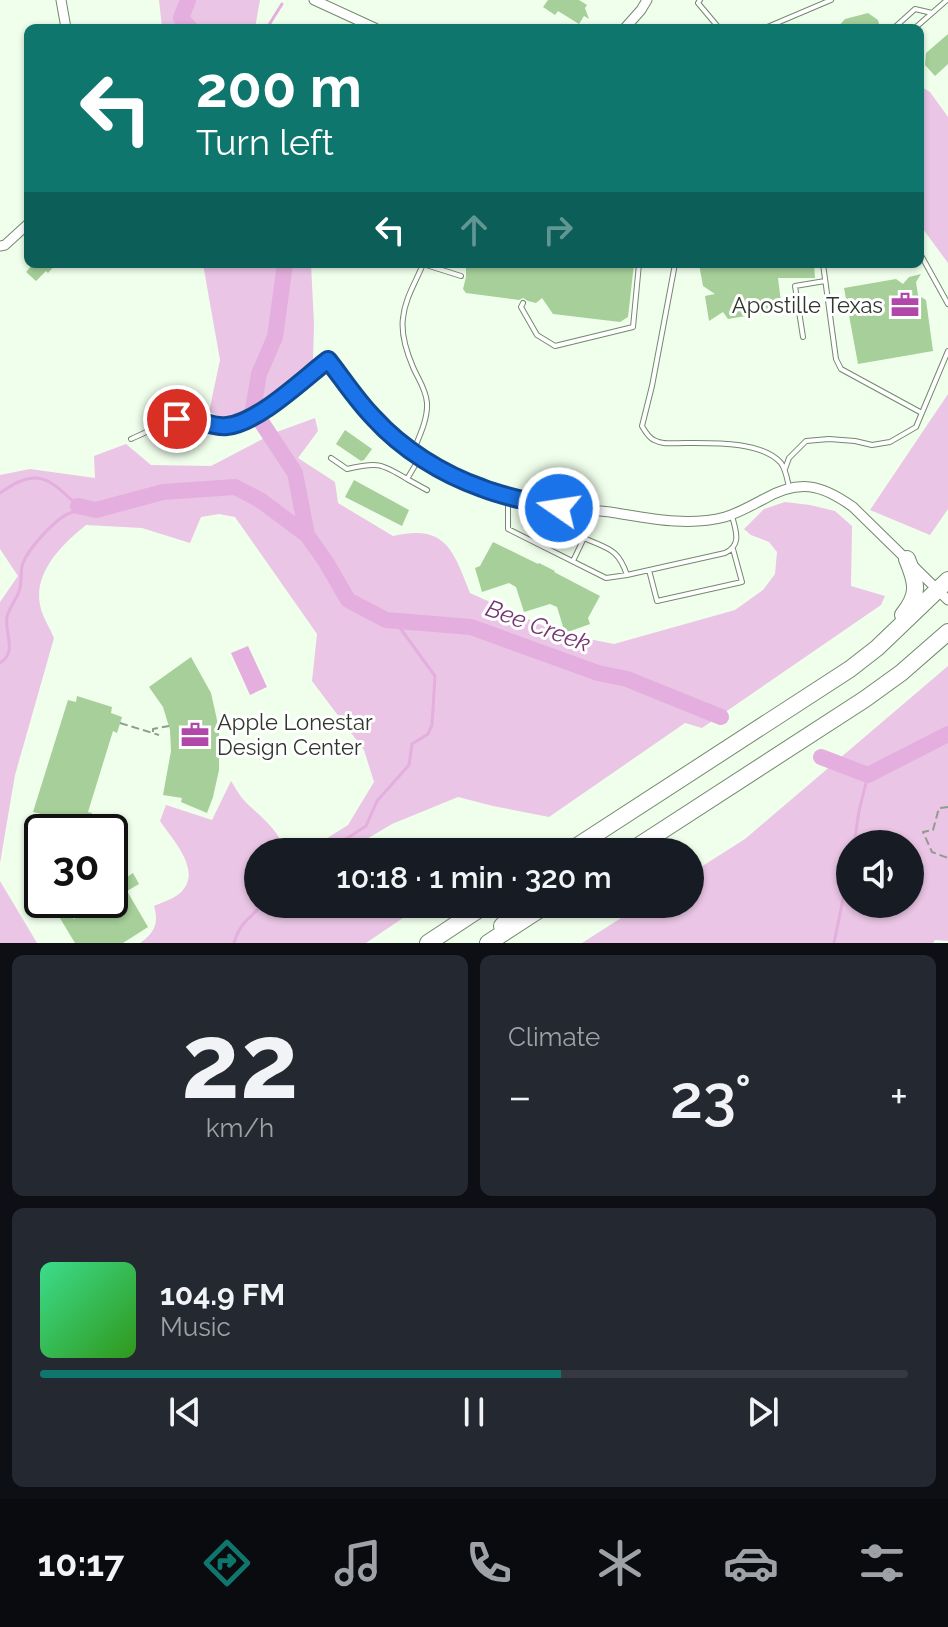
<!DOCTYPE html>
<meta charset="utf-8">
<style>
body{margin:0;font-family:Raleway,sans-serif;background:#242831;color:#f1f3f6;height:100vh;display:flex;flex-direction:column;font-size:30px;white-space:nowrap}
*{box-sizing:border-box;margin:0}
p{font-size:26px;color:#9ea1a6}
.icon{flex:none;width:44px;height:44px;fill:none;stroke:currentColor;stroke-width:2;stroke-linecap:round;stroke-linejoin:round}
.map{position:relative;height:943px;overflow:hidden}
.sheet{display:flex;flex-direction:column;gap:12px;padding:12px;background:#0d0f14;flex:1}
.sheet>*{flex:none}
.top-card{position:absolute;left:24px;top:24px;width:900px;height:244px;border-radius:12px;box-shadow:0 2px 6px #0004;background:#0f766e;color:#fff;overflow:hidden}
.controls{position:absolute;left:836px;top:830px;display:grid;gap:16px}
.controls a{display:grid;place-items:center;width:88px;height:88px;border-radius:50%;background:#171b24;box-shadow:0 2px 6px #0004;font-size:40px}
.speed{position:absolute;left:24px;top:814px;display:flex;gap:16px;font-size:40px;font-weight:700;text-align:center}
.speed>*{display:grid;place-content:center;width:104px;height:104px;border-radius:50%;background:#171b24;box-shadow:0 2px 6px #0004;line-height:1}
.speed .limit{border:4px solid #111;border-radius:12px;background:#fff;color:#111}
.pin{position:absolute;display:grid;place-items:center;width:68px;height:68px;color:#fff;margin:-34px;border:4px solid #fff;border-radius:50%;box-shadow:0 2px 8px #0007}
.me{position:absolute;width:88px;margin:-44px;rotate:283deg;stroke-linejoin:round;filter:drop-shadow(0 0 6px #0008)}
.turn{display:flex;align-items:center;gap:28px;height:168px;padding:0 40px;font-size:36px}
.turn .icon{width:104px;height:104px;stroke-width:2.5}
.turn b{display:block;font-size:56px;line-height:68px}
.lanes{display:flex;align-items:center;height:76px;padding:0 40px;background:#0003;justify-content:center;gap:40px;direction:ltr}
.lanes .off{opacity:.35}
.big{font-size:60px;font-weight:600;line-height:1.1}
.sheet .widget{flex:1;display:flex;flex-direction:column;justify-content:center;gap:12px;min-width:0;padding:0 28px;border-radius:12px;background:#242831}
.sheet .dial{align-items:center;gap:0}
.dial b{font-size:104px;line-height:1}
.song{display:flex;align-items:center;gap:24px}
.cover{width:96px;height:96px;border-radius:12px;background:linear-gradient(135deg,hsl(150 70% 55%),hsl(110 70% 35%))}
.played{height:8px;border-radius:4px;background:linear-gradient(90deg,#0f766e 60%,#363941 60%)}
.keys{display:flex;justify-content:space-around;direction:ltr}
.heat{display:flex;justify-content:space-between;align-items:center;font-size:44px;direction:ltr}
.sheet .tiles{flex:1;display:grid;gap:12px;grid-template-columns:1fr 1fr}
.widget:last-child{grid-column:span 2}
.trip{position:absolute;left:244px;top:838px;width:460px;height:80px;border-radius:40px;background:#171b24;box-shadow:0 2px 6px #0004;font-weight:600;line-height:80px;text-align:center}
.menu{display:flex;height:128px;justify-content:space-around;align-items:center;background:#090b0e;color:#9ea1a6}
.menu .icon{width:56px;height:56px}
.menu .on{color:#0f766e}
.menu b{font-size:36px;color:#f1f3f6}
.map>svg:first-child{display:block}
.green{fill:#eac5e5;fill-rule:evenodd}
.water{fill:#e4afde}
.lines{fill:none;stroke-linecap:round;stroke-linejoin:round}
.stream{stroke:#e4afde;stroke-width:3}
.river{stroke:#e4afde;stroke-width:16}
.building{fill:#a6cf99}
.lane-casing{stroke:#73896d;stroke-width:6}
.street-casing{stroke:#73896d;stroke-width:11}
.highway-casing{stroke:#73896d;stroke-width:18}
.path{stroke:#909c8d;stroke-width:2;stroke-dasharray:8 4;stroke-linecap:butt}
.lane{stroke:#fff;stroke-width:4}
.street{stroke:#fff;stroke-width:9}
.highway{stroke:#fff;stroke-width:16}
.route-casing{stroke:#114b97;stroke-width:20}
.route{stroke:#1a73e8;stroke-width:14}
.labels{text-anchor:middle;stroke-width:6;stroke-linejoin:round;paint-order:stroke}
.poi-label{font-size:22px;fill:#2e372b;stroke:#fff;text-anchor:end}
.water-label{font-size:24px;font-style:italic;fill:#753670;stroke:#fff}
</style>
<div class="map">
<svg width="948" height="943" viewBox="0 0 948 943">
<rect width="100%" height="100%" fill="#f0ffec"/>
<path class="green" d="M159 0H260L255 28H162Z
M920 86 930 92 948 117V263L920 225Z
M203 264H311L314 324 313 362C290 380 252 420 221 416 216 416 213 413 209 412L220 360Z
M948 394V509L930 535 870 510Z
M315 418 318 431 298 458 335 482 338 503 393 536C446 524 453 550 470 593L559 633 614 644 735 610 763 590 775 574 777 552 769 542 751 535 744 529 764 509 785 502 810 505 835 511 852 526 851 586 885 596 881 605 702 728 685 723 549 817 493 806 458 797 392 824 345 852H310V849L348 825 374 782 364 750 312 681 317 634 235 517 219 514 201 517 190 543 142 528 86 525C59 547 28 578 43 615 46 623 51 630 54 638L15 775 0 863V602L18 576 0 549V475L30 469 95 478 94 456 126 444 151 465 211 466 274 433Z
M948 666V941L935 940 933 943H582L643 904H690V874L745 839ZM850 844H910V904H850Z
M231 781C235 787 238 793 242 798 258 816 277 826 286 852H258V904H403L408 909 403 918 366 943H140C155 933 159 923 154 906 163 902 177 898 183 890 201 869 172 839 160 821L166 805 212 820Z
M0 881 37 943H0Z"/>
<path class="water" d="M248 646 267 687 250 695 231 653Z"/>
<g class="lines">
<path class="stream" d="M267 28 282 4
M0 493C37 467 48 477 78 506
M0 663C18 652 4 633 7 617 9 607 18 598 20 588 22 580 20 571 23 563 28 549 56 518 70 513 77 510 88 511 96 510
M854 844 859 811 868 775
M326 852 366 826 377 801 409 765 412 744 428 734 432 725 435 676 395 621
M234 943C241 920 249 921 262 904
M834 943 850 865"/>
<path class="river" d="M188 0 181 18 190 28
M253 409 259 374 275 337 285 264
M260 420 295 473 307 535 326 562 348 600 386 620 471 627 598 673 627 679 721 717
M78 506 96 510 163 492 235 487 260 500 307 535
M821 757 868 775 948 734"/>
</g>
<path class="building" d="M548 0H579L587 5 585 8 589 19 584 16 579 24 558 11 555 15 543 7Z
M868 13 878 20 880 28H837L845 19Z
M948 34V64L935 76 925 65 926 53Z
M33 264H56L48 273 46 271 36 281 26 272Z
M466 264H634L628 317 620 322 553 314 542 298 536 303 528 301 523 298 519 300 466 293 463 289 466 277Z
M699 264H814L815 278H778L782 310 757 314 755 301 746 316 728 319 723 312 709 321 705 296 715 294 703 286Z
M921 274 916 282 918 295 926 300 933 351 858 364 844 288 896 279 903 284 909 277Z
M345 430 372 449 364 460 361 461 336 444Z
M354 480 409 510 402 526 345 497Z
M493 542 538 564 539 563 555 571 554 572 600 596 588 618 590 624 565 633 557 607 550 604 524 612 516 587 509 583 482 592 475 568 480 566Z
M191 657 211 693 219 729V770L213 797 207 813 181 802 182 798 163 795 171 751 170 730 163 707 149 687Z
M77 696 112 707 111 713 122 717 117 733 113 731 88 812 92 813 87 829 75 825 74 831 39 820 41 814 33 812 68 700 76 702Z
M110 862 121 881 133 873 139 884 127 891 148 927 123 943H75L49 900H63L74 919 106 900H110Z"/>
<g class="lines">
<defs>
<path id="lane" d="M700 0 698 3 719 28
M765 28 831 0
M894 28 915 9 932 13
M915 28 947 0
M920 257H922L948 304
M423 264 461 276
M675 264 652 386 642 426C645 431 648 437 654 440 663 445 674 443 685 443 711 443 762 441 781 463 786 470 787 479 789 487
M823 264 836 359 841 369 920 412
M523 303 521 307 537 335 555 346 633 327 639 264
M803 337 795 286 825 281
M131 439C146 433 175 416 190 417 202 419 213 427 226 426 257 423 302 380 326 361
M413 452C419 437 428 419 427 403 426 389 418 379 413 367 407 353 401 333 403 318 405 298 416 282 423 264
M331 458 347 469C377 462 381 463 407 479
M419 459 407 479 427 490
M785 469 789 458 806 441 829 439 855 441 872 445 890 442 916 427 948 351
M508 499V529L606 578 627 575 725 553C742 545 736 531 732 516
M573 561 584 538C608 549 618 548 627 575
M649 570 657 601 742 582 733 549"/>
<path id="street" d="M61 0 66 28
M314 0 375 28
M625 28 641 10 647 0
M0 246 5 245 28 224
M328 360C343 379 357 400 373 418 420 469 493 500 562 508 578 510 594 510 610 512 648 518 687 527 725 517 739 513 752 505 764 499 799 479 821 484 853 507L948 600"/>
<path id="highway" d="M903 615C920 594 917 583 907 559
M568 852 850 669 877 648 948 580
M629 852 865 699 901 673 948 632
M502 926 514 915 521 904
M428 943 487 904
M488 943 548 904"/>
</defs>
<use href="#lane" class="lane-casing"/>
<use href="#street" class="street-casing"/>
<use href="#highway" class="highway-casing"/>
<path class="path" d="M120 723 159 735
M153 732V729L169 726
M948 807 939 808 933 830 923 832 932 852 948 858"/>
<use href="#lane" class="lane"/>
<use href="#street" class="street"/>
<use href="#highway" class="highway"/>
</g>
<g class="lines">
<defs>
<path id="route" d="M177 419C196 415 208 428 227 426 258 423 303 379 328 360 343 379 357 401 374 418 402 449 442 474 482 488 507 498 533 502 559 508"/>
</defs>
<use href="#route" class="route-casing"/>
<use href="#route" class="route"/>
</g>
<defs>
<symbol id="office-bare" viewBox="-9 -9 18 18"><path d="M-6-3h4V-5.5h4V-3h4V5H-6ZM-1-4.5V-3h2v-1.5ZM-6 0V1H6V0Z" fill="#b147a9" stroke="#fff" stroke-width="2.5" paint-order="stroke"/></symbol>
</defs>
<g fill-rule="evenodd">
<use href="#office-bare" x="885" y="285" width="40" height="40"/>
<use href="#office-bare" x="175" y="715" width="40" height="40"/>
</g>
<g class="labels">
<g class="poi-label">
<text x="883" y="313">Apostille Texas</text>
<text x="217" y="730" text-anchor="start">Apple Lonestar<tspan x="217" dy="25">Design Center</tspan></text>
</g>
<g class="water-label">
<text transform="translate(538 626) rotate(20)" y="8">Bee Creek</text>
</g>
</g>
</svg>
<div class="controls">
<a><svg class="icon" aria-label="sound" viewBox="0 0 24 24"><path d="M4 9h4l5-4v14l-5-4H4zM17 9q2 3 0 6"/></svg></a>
</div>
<div class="speed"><div class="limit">30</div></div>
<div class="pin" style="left:177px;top:419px;background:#d93025"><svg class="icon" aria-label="arrive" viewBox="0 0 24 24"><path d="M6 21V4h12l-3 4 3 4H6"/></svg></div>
<svg class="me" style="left:559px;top:508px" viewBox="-20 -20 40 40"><circle r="17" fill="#1a73e8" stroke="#fff" stroke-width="3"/><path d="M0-11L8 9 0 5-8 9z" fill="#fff"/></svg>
<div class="trip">10:18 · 1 min · 320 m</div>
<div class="top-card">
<div class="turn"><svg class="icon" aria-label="left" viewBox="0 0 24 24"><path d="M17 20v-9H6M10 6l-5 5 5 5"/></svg><div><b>200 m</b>Turn left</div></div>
<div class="lanes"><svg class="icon" aria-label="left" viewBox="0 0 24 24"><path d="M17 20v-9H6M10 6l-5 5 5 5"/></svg><svg class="icon off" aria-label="ahead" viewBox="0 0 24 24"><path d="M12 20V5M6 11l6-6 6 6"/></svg><svg class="icon off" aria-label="right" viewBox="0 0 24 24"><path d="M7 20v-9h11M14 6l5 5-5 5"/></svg></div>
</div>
</div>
<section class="sheet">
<div class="tiles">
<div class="widget dial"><b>22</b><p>km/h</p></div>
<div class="widget"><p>Climate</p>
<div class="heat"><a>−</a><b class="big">23°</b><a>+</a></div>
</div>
<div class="widget">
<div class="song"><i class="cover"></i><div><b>104.9 FM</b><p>Music</p></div></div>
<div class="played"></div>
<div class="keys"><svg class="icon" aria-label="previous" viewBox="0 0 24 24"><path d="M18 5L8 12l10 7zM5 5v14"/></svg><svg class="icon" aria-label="pause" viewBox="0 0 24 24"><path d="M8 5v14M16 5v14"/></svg><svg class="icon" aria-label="next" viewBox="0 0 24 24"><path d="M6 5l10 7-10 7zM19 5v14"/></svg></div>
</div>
</div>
</section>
<nav class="menu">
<b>10:17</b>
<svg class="icon on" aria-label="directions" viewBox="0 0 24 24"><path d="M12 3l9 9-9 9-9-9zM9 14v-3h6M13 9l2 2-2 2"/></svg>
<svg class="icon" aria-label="music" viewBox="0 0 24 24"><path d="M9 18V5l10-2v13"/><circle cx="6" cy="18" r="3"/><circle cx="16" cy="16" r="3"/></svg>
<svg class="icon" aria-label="phone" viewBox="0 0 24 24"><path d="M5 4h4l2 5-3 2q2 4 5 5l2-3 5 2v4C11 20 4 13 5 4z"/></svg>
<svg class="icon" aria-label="climate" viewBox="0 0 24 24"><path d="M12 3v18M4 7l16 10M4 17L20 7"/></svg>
<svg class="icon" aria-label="car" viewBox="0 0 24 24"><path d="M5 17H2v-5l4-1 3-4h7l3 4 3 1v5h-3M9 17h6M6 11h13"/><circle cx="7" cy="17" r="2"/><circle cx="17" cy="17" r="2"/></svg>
<svg class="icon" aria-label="filters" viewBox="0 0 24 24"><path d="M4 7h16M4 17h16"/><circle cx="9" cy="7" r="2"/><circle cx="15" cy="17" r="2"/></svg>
</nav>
